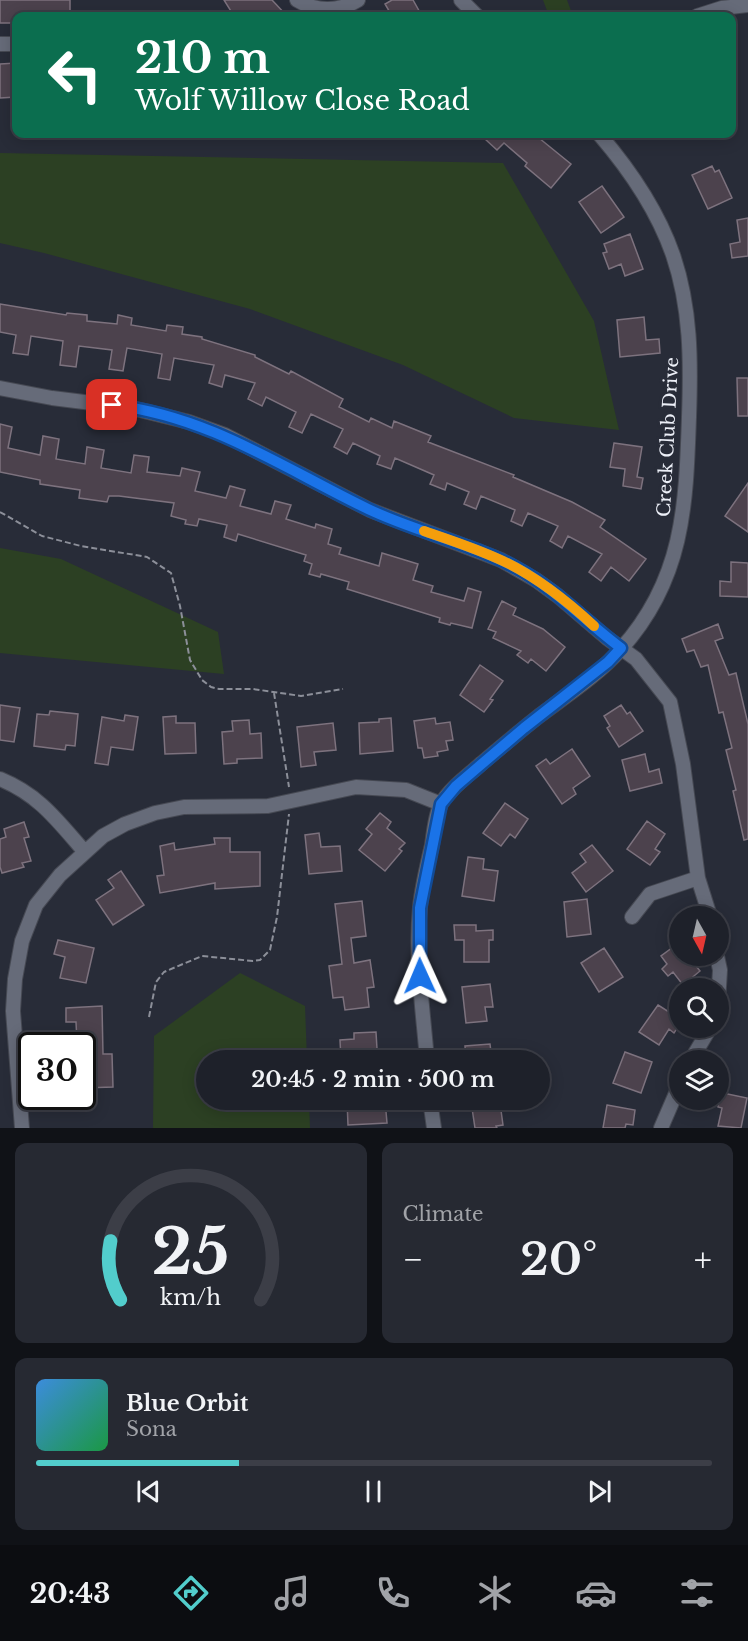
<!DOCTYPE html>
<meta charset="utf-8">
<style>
body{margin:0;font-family:"Libre Baskerville",serif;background:#262932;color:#f1f3f6;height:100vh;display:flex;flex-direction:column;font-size:22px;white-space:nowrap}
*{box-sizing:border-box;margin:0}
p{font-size:20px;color:#a1a3a8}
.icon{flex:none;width:33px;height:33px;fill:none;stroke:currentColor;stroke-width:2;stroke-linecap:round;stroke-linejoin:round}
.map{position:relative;height:1128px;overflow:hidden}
.side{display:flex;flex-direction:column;gap:15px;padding:15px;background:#101217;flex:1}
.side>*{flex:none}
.top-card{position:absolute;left:12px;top:12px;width:724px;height:126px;border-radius:12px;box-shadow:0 3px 15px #0003,0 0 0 2px #3c3e47;background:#0b6e4f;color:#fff;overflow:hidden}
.needle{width:39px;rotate:172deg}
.fabs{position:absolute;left:669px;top:906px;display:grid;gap:12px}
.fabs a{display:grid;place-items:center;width:60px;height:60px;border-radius:50%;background:#1e212a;box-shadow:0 3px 15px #0003,0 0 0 2px #3c3e47;font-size:30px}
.speed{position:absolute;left:18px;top:1032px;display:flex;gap:12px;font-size:30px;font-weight:700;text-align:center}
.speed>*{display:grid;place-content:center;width:78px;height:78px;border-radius:50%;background:#1e212a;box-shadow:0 3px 15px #0003,0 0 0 2px #3c3e47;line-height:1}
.speed .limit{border:3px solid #111;border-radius:9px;background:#fff;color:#111}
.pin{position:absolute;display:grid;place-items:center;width:51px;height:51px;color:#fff;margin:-26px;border-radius:12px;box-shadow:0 3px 9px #0006}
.me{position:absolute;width:66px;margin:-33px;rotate:359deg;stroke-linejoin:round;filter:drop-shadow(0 0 4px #0008)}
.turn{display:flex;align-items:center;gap:21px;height:126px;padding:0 24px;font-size:27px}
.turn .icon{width:78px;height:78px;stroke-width:2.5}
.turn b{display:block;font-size:42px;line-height:51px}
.big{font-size:45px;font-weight:600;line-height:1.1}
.side .card{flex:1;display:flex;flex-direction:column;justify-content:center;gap:9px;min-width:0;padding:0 21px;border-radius:12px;background:#262932}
.side .dial{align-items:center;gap:0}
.dial svg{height:156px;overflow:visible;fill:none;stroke:#3c3e47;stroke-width:7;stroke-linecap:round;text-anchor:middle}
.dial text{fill:#f1f3f6;stroke:none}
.song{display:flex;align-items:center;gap:18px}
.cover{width:72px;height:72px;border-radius:9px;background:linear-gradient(135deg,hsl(210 70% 55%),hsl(140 70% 35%))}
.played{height:6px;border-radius:3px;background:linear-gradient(90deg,#52cdcc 30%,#3c3e47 30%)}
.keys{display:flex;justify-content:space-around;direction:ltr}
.heat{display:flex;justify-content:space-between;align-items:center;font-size:33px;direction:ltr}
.side .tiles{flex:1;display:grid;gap:15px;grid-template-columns:1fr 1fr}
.card:last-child{grid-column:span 2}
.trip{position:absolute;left:196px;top:1050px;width:354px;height:60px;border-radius:30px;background:#1e212a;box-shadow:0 3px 15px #0003,0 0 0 2px #3c3e47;font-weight:600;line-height:60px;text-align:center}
.dock{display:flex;height:96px;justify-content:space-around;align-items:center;background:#0c0d11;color:#a1a3a8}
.dock .icon{width:42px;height:42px}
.dock .on{color:#52cdcc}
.dock b{font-size:27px;color:#f1f3f6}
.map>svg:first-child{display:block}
.green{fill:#2c4023}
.building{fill:#4c424d;stroke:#7d727e;stroke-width:1.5}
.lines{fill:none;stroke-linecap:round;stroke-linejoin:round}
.minor-casing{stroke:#464953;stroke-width:16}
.path{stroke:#8c8f99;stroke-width:2;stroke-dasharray:6 3;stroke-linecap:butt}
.minor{stroke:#666b79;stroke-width:14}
.route-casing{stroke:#114b97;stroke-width:15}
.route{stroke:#1a73e8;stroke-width:10}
.slow{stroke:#f59e0b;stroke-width:10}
.labels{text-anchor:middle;stroke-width:6;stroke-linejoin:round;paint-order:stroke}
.street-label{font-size:18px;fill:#eceff7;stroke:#282c38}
</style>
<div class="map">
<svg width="748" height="1128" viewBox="0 0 748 1128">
<rect width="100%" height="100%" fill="#282c38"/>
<path class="green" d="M543 0H567L573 16H549Z
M0 153 503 163 594 321 619 430 514 418 403 365 250 309 44 253 0 243Z
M0 548 61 559 218 632 224 674 0 653Z
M240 973 305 1006 307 1060H207V1100H309L310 1128H153L154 1036Z"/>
<path class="building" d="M0 0H70V16H16V23H0Z
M224 0H272L287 16H234Z
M392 0H413L422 16H392L385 4Z
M16 63V97L0 98V64Z
M490 134H534L571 164 551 188 525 166 527 163 504 143 497 150 485 139Z
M712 166 715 172 719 170 732 198 708 209 692 175Z
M602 186 624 217 601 233 579 202Z
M748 218V256L732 258 730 244 740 242 737 220Z
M630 234 643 269 625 276 621 264 609 269 603 253 607 252 604 244Z
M0 304 66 315 67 313 87 315V321L117 324 118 315 132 318 131 325 166 331 167 325 183 327 182 334 202 337V339L255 355V357L289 374 291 371 343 399 339 407 369 422 371 418 392 428 394 421 431 436 428 442 514 475 513 477 572 502 605 520 600 527 646 559 629 581 611 567 601 581 589 572 602 554 568 536 562 548 550 541 558 526 528 513 522 526 511 521 515 510 481 496 476 509 464 504 469 492 447 483 445 490 430 484 434 475 395 458 391 469 377 464 380 456 353 443 347 454 334 447 343 429 311 414 302 433 289 427 296 412 266 397 262 406 248 399 255 383 225 375 222 387 209 383 214 365 174 358 170 380 158 378 162 354 127 348 123 371 109 369 112 350 79 346 76 367 60 365 63 341 31 336 28 355 13 353 16 335 0 332Z
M644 317 646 340 659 339 660 353 620 357 617 320Z
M737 378H748V416H738Z
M0 424 12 427 8 448 40 455 43 436 59 439 56 459 85 464 87 447 104 450 101 468 131 473 134 455 149 457 147 472 180 476 182 468 200 472 195 491 226 498 230 486 245 490 240 506 271 514 275 501 291 505 286 519 315 528 316 524 332 529 328 544 341 548 339 554 379 566 382 553 418 564 413 580 433 586 431 592 464 601 468 588 481 592 472 628 451 623 450 625 439 622 440 618 347 589 349 582 321 574 320 577 309 574 312 564 304 561 306 555 238 534 236 541 224 537 227 525 199 519 197 526 185 524 186 520 171 516 174 503 119 496H109L107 502 79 498 80 490 40 484V480L0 472Z
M614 443 642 447 637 477 643 478 641 489 623 486 625 469 610 467Z
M748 483V532L725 516Z
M731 562 748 563V597L720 596V581L731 582Z
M502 601 516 608 513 615 543 629 565 647 546 671 531 659 528 663 517 655 521 651 493 638 496 632 488 629Z
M718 624 723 638 715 641 729 675 736 673 748 724V839L744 840 733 791 736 790 726 750 732 748 723 712 719 713 708 665 701 667 694 650 687 652 682 639Z
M480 665 503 681 490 699 493 700 484 712 460 695Z
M0 705 20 708 14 742 0 740Z
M621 705 627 714 630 712 643 731 619 747 607 728 610 726 604 716Z
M50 711 78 714 75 746 66 745 65 750 34 746 37 714 49 715Z
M125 715 138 717 133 750 111 747 108 765 95 763 102 717 124 721Z
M176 716V723H195L196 753 165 754 163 717Z
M391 718 393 751 360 754 359 723 379 722V719Z
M435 718 436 724 450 722 453 740 446 741 448 750 437 752 438 756 424 758 422 748H418L414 721Z
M249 720 250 734 261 733 262 758 237 759V763L224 764 222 732 233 731 232 721Z
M333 723 336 750 314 752 316 765 301 767 297 727Z
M572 749 590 776 573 788 576 794 562 804 536 766 546 759 550 764Z
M645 754 649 772 659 769 662 783 630 791 622 760Z
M505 803 528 819 515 838 510 834 501 846 483 833Z
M380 813 391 822 387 828 405 843 399 849 402 851 385 871 359 850 372 834 366 829Z
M647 821 665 834 655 849 660 852 650 865 627 849Z
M24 822 29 837 24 838 31 861 22 863 24 867 2 873 0 867V839L6 837 4 829Z
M319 833 321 847 340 846 342 871 309 874 305 835Z
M214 838H230V852H260V886L215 889V883L160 893 157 876 164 875 160 846 174 843 175 850 215 844Z
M592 845 613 871 586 892 572 873 586 862 580 854Z
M468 857 484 859 483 869 498 871 494 901 462 896Z
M121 871 144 905 113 925 96 900 114 888 108 880Z
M587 899 591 934 567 937 564 902Z
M362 901 366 936 351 938 354 963 370 960 374 987 367 988 369 1007 345 1010 343 997 333 998 329 966 342 964 335 904Z
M454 925H476V931L493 930V940H489V962H464V940H455Z
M58 940 94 948 86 983 60 978 65 957 54 954Z
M680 942V956H688L700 971 683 985 673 972 668 976 662 969 667 964 661 956Z
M604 948 623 977 599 992 581 963Z
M490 984 493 1007H485L487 1021 466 1023 462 987Z
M658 1005 680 1019V1024L674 1033 669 1029 659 1045 639 1032Z
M102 1006 103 1054H112L113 1087 82 1088V1073H85L84 1042H77L76 1022H66V1008Z
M376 1032 377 1049H371L372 1060H341L340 1040 354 1039V1033Z
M490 1044 492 1060H466L465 1046Z
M625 1052 652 1062 641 1093 613 1083Z
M718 1092 747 1098 741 1128 718 1126 722 1108 718 1107Z
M347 1100H385L387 1123 348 1125Z
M500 1103 503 1125 496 1126 497 1128H475L472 1108Z
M607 1105 635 1110 633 1125 626 1124 625 1128H603Z"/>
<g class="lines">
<defs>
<path id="minor" d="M297 0C316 12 339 12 358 0
M461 0 477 16
M697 16 722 8 748 5
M0 44H16
M0 388 52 398 132 408 189 422 225 435 370 510 501 560 536 580 558 596 607 638 636 659 670 702 683 764 698 878 710 916
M0 779C39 795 57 820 84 851
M632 917 650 894 698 878
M717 956 720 970 718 1003
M427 1060C423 1010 415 958 420 907 422 887 427 866 432 845 434 833 435 815 441 804 450 788 469 775 482 763 501 747 520 731 539 716 567 695 598 675 621 649 684 579 686 505 689 417 691 361 691 308 673 255 657 209 630 170 599 134
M691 1060 710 1028
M430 1100 434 1128
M22 1128 13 1011 15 979 22 941 36 905 60 875 103 836 125 824 155 813 184 807 268 806 356 787 406 790 441 804
M661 1128 680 1084"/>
</defs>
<use href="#minor" class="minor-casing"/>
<path class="path" d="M0 512 42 536 81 546 147 557 171 573 180 606 190 660 202 680 211 687 219 689H253L301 696 343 689
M274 693 289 787
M149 1017 156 982 164 972 202 956 253 961 260 960 270 950 277 917 289 814"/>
<use href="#minor" class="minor"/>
</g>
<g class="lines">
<defs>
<path id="route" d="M112 405C209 416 283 468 368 509 416 532 470 543 517 568 556 589 586 622 621 648L608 662 524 728 477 768 456 786 441 804 420 908V976"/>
</defs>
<use href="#route" class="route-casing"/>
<use href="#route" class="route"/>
<path class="slow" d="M424 531C450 540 478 549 503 561 537 577 567 601 594 626"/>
</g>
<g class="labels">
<g class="street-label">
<text transform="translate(668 437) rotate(-87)" y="6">Creek Club Drive</text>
</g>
</g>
</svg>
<div class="fabs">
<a><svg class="needle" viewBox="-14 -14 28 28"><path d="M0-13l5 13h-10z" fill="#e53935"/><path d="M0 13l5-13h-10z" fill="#a1a3a8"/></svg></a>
<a><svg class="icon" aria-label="search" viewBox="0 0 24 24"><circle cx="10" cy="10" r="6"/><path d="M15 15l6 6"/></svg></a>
<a><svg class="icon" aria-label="layers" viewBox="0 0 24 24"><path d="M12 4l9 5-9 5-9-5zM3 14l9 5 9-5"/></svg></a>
</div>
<div class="speed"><div class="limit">30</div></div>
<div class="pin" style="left:112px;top:405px;background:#d93025"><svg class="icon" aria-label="arrive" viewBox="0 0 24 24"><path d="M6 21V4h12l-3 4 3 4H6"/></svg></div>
<svg class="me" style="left:420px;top:976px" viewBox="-20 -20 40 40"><path d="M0-17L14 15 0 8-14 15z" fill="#1a73e8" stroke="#fff" stroke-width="4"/></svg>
<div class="trip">20:45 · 2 min · 500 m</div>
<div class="top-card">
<div class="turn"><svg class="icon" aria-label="left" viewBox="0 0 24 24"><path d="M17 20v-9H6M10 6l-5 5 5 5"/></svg><div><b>210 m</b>Wolf Willow Close Road</div></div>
</div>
</div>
<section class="side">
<div class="tiles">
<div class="card dial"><svg viewBox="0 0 100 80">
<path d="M14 69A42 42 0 1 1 86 69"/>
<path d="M14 69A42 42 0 0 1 9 39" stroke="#52cdcc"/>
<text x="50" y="56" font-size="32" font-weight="700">25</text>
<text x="50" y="72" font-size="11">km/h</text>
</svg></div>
<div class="card"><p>Climate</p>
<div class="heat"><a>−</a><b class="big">20°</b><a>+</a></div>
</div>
<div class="card">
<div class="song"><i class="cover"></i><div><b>Blue Orbit</b><p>Sona</p></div></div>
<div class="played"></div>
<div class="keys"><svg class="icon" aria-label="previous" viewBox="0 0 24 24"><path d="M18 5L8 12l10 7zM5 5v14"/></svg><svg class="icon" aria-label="pause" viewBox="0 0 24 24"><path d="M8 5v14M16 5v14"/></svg><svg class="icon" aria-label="next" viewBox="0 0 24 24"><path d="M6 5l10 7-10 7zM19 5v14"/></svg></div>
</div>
</div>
</section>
<nav class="dock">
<b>20:43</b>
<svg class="icon on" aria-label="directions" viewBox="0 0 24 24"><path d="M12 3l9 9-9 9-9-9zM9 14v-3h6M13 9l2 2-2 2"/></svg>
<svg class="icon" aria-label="music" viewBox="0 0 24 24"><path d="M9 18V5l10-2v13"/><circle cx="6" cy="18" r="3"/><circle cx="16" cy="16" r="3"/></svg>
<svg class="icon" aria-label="phone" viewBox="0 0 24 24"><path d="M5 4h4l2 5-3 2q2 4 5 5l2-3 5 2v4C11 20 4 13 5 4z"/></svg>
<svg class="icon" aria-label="climate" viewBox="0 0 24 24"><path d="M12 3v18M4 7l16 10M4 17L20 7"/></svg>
<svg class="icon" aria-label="car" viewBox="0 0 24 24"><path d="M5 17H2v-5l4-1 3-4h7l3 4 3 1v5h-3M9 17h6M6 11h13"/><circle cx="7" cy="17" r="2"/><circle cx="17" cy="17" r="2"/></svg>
<svg class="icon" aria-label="filters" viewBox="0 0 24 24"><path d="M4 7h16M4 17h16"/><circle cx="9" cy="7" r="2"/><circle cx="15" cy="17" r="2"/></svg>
</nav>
